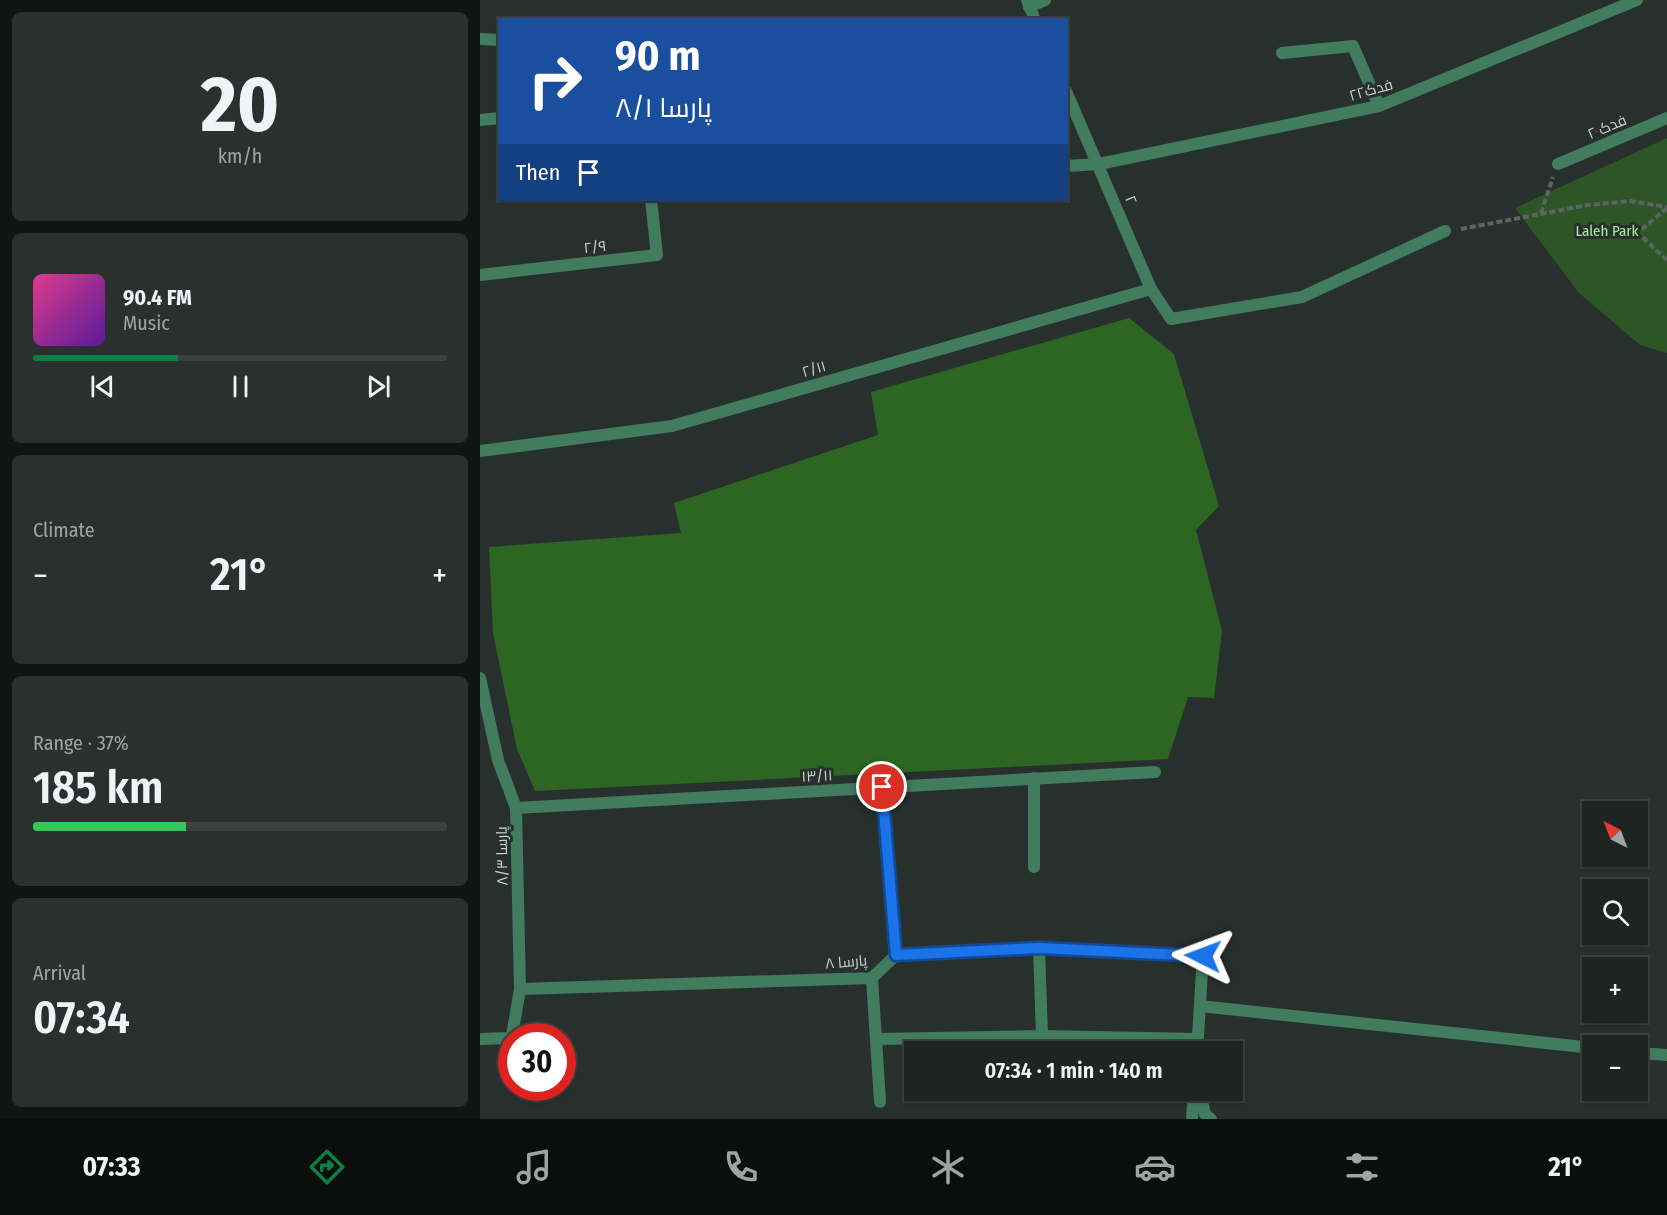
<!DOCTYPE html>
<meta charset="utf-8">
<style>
body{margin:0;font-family:"Fira Sans Condensed",Cairo,sans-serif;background:#2b302f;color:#f1f3f6;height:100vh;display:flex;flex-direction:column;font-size:22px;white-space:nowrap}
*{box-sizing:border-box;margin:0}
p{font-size:20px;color:#a1a4a5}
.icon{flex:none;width:33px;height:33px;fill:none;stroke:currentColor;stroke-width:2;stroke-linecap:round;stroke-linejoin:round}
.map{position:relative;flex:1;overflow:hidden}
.drawer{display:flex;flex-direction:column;gap:12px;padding:12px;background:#101413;width:480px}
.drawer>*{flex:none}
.guide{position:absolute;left:18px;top:18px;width:570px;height:183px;border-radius:0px;box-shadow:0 2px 4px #0004,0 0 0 2px #3c4140;background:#1a4fa0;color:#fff;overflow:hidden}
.needle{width:39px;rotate:318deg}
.fabs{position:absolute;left:1102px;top:801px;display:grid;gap:12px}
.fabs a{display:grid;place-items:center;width:66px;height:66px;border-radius:0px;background:#1e2422;box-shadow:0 2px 4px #0004,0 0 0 2px #3c4140;font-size:30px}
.speed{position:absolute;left:18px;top:1023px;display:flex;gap:12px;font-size:30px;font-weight:700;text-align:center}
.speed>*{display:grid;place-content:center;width:78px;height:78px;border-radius:50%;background:#1e2422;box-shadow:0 2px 4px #0004,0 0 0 2px #3c4140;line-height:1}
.speed .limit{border:9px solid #d22;background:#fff;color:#111}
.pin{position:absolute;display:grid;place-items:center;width:51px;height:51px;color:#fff;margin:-26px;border:3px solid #fff;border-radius:50%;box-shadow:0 2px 6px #0007}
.me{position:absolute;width:66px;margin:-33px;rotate:273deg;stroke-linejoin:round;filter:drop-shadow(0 0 4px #0008)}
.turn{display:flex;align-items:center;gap:21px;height:126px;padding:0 18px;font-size:27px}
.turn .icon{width:78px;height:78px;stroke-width:2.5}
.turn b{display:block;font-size:42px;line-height:51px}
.then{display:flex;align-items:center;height:57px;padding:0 18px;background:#0003;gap:12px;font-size:22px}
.big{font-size:45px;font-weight:600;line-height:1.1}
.drawer .tile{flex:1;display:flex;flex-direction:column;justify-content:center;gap:9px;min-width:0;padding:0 21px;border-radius:9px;background:#2b302f}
.drawer .dial{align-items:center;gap:0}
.dial b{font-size:78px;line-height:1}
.song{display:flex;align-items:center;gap:18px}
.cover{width:72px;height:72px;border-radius:9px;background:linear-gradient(135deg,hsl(330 70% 55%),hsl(270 70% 35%))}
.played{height:6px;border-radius:3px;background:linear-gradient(90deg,#0b8043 35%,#3c4140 35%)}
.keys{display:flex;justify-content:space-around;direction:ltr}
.heat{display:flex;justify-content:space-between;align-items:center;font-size:33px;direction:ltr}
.charge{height:9px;border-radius:4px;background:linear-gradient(90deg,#34c759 37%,#3c4140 0)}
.trip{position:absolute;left:424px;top:1041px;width:339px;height:60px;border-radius:0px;background:#1e2422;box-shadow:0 2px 4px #0004,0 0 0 2px #3c4140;font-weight:600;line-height:60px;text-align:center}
.tabs{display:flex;height:96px;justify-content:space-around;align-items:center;background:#0c0e0e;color:#a1a4a5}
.tabs .icon{width:42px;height:42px}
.tabs .on{color:#0b8043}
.tabs b{font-size:27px;color:#f1f3f6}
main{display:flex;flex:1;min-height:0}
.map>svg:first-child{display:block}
.green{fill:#2c5625}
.forest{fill:#2d6623}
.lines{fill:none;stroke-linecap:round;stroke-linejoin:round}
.path{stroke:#5d6463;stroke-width:4;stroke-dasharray:6 3;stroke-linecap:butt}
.street{stroke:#427c5e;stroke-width:12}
.route-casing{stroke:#114b97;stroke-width:15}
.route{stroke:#1a73e8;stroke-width:10}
.labels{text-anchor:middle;stroke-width:6;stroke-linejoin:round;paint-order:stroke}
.street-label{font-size:15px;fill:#cfd4d3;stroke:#28302e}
.park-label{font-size:15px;fill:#a3f194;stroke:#28302e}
</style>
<main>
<section class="drawer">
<div class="tile dial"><b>20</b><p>km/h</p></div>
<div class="tile">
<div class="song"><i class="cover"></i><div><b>90.4 FM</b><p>Music</p></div></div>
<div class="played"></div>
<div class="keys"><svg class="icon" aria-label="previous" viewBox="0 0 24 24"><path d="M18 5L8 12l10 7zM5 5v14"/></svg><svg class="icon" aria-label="pause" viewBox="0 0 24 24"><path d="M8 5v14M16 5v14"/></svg><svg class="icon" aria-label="next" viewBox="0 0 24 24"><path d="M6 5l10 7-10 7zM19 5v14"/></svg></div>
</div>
<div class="tile"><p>Climate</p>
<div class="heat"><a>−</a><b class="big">21°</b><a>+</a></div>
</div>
<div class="tile"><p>Range · 37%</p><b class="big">185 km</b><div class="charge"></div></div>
<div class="tile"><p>Arrival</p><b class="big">07:34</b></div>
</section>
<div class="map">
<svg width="1187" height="1119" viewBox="0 0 1187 1119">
<rect width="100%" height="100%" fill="#28302e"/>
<path class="green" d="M1187 138V353L1160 345 1099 293 1035 208Z"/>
<path class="forest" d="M649 318 694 354 739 506 716 530 742 631 734 698 708 697 688 759 55 791 37 749 13 633 9 547 201 533 194 503 398 435 391 392Z"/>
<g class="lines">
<path class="path" d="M1187 208 1158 233 1187 260
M1061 213 1073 177
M981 229 1108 205 1150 201 1187 207"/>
<path class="street" d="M547 0 555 20
M549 7 565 0
M0 39 20 40
M802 53 873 46 899 106
M586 91 671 289 691 319 822 297 965 231
M0 120 20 118
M1078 164 1187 118
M586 166 619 164 899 106 1157 0
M0 275 177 255 171 200
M0 451 192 426 671 289
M0 678 18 760 36 808 40 989 32 1036
M554 778V867
M402 787 416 955
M36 808 675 772
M559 948 562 1036
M392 978 400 1102
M40 989 392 978 416 955 559 948 723 956 717 1052
M720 1006 1113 1048
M0 1039 32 1038
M397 1039 562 1036 718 1039
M1158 1053 1187 1055
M719 1090 725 1114 731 1119
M712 1119 714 1090"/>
</g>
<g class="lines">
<defs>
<path id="route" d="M402 787 416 955 559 948 723 956"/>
</defs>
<use href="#route" class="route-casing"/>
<use href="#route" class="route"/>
</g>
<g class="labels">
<g class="street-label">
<text transform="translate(891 90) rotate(-16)" y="5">فدک۲۲</text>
<text transform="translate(1127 127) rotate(-23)" y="5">فدک۲۰</text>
<text transform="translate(651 200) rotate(67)" y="5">۲</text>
<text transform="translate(115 247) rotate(-6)" y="5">۲/۹</text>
<text transform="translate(334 369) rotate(-16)" y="5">۲/۱۱</text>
<text transform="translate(337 776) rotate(-3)" y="5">۱۳/۱۱</text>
<text transform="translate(22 856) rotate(-91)" y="5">۸/۳ پارسا</text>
<text transform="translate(366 962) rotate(-5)" y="5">۸ پارسا</text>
</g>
<g class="park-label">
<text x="1127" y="236">Laleh Park</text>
</g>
</g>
</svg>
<div class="fabs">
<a><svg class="needle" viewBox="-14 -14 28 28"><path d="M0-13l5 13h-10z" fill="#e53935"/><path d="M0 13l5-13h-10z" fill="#a1a4a5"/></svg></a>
<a><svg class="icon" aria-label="search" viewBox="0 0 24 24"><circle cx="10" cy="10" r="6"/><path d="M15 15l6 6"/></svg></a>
<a>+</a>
<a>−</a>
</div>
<div class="speed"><div class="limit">30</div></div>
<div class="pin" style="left:402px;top:787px;background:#d93025"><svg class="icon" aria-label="arrive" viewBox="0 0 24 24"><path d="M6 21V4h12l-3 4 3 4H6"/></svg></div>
<svg class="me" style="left:723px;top:956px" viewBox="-20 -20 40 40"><path d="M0-17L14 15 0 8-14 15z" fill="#1a73e8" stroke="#fff" stroke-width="4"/></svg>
<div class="trip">07:34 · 1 min · 140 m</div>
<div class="guide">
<div class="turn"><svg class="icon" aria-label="right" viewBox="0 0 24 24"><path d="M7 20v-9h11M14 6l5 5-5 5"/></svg><div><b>90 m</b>۸/۱ پارسا</div></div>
<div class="then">Then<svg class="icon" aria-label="arrive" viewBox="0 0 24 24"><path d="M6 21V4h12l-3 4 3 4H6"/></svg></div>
</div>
</div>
</main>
<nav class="tabs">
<b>07:33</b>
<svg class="icon on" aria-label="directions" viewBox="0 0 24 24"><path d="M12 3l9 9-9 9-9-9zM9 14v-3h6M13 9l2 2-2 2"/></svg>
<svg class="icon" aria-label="music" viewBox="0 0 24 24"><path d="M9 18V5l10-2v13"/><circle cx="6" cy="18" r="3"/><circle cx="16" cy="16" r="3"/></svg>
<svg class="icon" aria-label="phone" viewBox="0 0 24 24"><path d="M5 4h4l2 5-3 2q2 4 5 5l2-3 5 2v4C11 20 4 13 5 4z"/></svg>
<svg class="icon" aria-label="climate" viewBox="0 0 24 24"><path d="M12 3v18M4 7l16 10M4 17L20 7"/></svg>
<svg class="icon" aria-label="car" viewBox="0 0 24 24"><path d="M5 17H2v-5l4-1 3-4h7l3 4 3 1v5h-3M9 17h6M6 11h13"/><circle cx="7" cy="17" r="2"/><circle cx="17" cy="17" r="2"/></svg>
<svg class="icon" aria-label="filters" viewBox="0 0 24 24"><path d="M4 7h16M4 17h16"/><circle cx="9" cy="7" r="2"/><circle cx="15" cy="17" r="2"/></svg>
<b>21°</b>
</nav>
